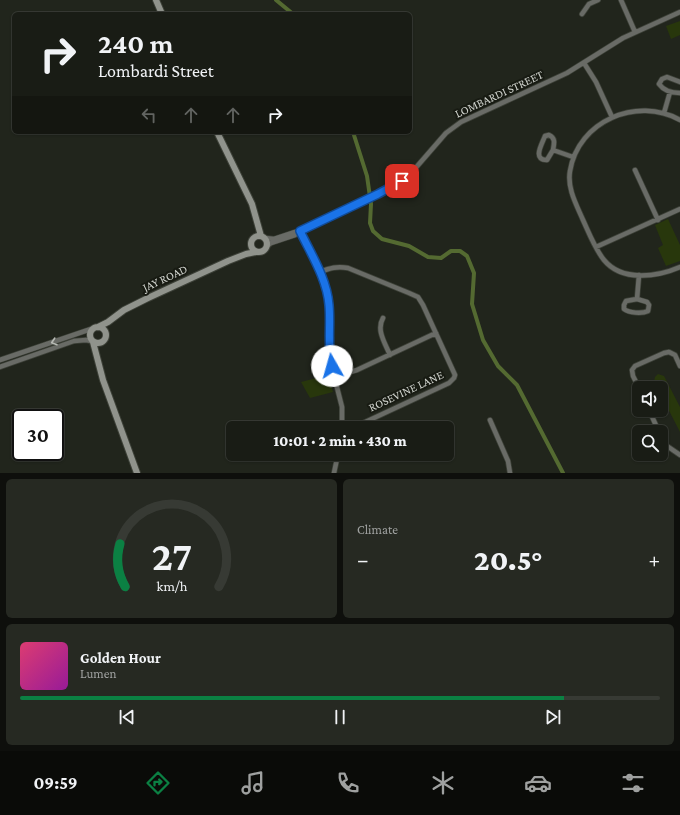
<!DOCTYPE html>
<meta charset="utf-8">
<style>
body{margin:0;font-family:"Crimson Pro",serif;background:#262922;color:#f1f3f6;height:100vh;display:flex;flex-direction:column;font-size:15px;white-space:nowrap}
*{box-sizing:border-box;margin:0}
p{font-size:13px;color:#9fa1a0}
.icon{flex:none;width:22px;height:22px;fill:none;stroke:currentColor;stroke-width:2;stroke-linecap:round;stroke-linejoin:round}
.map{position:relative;height:473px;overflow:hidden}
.sheet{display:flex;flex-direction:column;gap:6px;padding:6px;background:#0e0f0c;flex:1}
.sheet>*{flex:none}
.banner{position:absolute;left:12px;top:12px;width:400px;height:122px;border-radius:6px;box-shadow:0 1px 3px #0004,0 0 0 1px #373a34;background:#191c15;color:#f1f3f6;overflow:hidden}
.fabs{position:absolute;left:632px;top:381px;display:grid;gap:8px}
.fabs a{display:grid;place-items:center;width:36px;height:36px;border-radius:6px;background:#191c15;box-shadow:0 1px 3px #0004,0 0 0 1px #373a34;font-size:20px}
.speed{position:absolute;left:12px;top:409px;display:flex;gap:8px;font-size:20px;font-weight:700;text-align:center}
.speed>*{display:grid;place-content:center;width:52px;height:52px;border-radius:50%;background:#191c15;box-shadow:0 1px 3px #0004,0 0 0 1px #373a34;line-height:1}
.speed .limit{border:2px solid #111;border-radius:6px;background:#fff;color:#111}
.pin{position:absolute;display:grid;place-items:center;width:34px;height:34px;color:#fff;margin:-17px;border-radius:8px;box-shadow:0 2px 6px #0006}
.me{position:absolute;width:44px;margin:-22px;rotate:353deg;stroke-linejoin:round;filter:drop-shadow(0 0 3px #0008)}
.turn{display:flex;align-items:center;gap:14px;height:84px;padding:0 20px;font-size:18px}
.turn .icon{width:52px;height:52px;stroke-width:2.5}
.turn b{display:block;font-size:28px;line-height:34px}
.lanes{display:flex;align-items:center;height:38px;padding:0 20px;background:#0003;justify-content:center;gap:20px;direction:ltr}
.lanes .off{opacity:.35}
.big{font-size:30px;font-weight:800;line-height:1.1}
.sheet .tile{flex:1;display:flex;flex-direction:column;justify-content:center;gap:6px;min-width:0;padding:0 14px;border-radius:6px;background:#262922}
.sheet .dial{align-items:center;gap:0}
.dial svg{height:104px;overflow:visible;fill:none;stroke:#373a34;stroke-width:7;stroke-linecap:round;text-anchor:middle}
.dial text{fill:#f1f3f6;stroke:none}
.song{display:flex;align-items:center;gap:12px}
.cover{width:48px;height:48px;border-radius:6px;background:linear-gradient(135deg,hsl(340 70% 55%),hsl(300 70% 35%))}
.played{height:4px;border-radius:2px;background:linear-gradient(90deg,#0b8043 85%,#373a34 85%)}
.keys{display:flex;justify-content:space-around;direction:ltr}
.heat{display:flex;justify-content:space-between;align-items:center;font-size:22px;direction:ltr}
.sheet .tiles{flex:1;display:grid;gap:6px;grid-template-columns:1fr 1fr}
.tile:last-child{grid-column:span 2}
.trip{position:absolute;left:226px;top:421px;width:228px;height:40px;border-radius:6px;background:#191c15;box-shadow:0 1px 3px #0004,0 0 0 1px #373a34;font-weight:800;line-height:40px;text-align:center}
.menu{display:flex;height:64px;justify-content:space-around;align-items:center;background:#0a0b08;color:#9fa1a0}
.menu .icon{width:28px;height:28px}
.menu .active{color:#0b8043}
.menu b{font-size:18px;color:#f1f3f6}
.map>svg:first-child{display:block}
.green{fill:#28370c}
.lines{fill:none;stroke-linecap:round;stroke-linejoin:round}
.canal{stroke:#546a31;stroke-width:4}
.street-casing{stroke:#3d4138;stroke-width:6}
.secondary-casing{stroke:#3d4138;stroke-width:8}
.street{stroke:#696b66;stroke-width:4.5}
.secondary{stroke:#90938c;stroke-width:6}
.oneway{stroke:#b7bab4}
.route-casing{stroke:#114b97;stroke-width:10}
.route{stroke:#1a73e8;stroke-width:7}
.labels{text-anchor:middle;stroke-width:4;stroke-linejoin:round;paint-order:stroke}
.street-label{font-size:12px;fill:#d1d4ce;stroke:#181b13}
</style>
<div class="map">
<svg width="680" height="473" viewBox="0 0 680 473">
<rect width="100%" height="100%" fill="#21251c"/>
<path class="green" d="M680 21V35L671 39 666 26Z
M668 219 680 245V261L666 266 658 248 663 245 655 225Z
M658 374 664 376 680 407V432L661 395V388H658L654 382 655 377Z
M328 375 333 392 310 398 301 382Z"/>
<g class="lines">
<path class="canal" d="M276 0 293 14
M353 132 367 176 371 204 370 223 373 231 382 239 409 246 428 257 441 258 451 251H460L467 256 474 273 472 304 483 340 498 366 517 385 563 473"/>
<defs>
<path id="street" d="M621 0 635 32
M582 14 589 4 598 0
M584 63 596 82 612 117
M680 82 667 77 662 79 659 84C664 91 672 93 680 93
M664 113 670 92
M680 120C637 96 578 121 570 171 567 188 576 204 583 220 589 233 595 249 604 260 622 282 657 277 680 267
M553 150 547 160C532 160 542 144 545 136L549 135C556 138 554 144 553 150L573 157
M635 170 658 220
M300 231 327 290 329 305V356L342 407V428
M265 238 274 239 295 232
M267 246 271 243 295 235 297 232 378 195 402 181 413 171 446 133 461 122 567 73 623 38 680 12
M596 247 680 209
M320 272C330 268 337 266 348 268L409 293 418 297 423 305 455 375 454 378 449 383 361 424 342 426
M637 299 647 302 649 305 648 311C642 314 629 313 624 309V305L626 301 637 299 639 275
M383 318C376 330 385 343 390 355
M0 360 91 329
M0 367 74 341 86 340 91 341
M334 377 357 370 436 333
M639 388 633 376 632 370 635 366 664 353 669 352 675 355 680 366
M649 410 659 432
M490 420 508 461 510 473
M661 436 667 446 680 455
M334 473 338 454"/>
<path id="secondary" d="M156 0 162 14
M217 132 252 204 261 236
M251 244a8 8 0 1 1 16 0a8 8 0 1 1-16 0Z
M90 335a8 8 0 1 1 16 0a8 8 0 1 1-16 0Z
M98 327 108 322 124 310 148 298 228 261 246 254 256 252
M93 342 103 380 137 473"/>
</defs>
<use href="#street" class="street-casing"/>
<use href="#secondary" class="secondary-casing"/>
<use href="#street" class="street"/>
<use href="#secondary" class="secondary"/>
</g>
<defs><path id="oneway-chevron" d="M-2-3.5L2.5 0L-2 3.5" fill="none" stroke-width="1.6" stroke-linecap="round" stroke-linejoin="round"/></defs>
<use class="oneway" href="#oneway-chevron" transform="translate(54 342) rotate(162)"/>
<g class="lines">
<defs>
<path id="route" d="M332 366C327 346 331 326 329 305 327 279 311 254 300 231L378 194 402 181"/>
</defs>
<use href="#route" class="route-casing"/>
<use href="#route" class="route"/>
</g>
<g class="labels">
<g class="street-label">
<text transform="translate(499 94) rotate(-25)" y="4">LOMBARDI STREET</text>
<text transform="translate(165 278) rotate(-25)" y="4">JAY ROAD</text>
<text transform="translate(406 391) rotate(-25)" y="4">ROSEVINE LANE</text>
</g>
</g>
</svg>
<div class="fabs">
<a><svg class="icon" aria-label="sound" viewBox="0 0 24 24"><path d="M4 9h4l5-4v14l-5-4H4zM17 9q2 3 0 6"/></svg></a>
<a><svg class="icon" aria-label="search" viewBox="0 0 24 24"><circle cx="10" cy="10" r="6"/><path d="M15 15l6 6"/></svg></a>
</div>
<div class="speed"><div class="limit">30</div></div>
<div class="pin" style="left:402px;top:181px;background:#d93025"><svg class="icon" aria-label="arrive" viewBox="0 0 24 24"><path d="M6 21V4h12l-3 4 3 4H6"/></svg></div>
<svg class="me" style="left:332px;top:366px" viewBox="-20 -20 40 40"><circle r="19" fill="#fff"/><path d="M0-13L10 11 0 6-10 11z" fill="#1a73e8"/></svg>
<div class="trip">10:01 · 2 min · 430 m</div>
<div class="banner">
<div class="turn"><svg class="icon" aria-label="right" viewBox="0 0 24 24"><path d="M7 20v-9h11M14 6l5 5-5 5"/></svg><div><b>240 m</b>Lombardi Street</div></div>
<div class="lanes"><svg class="icon off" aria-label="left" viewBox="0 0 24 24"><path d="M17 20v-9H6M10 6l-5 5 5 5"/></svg><svg class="icon off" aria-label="ahead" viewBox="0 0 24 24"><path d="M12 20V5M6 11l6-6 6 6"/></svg><svg class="icon off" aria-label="ahead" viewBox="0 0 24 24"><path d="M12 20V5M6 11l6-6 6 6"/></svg><svg class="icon" aria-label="right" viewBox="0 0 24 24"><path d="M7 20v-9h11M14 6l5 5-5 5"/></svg></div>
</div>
</div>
<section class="sheet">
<div class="tiles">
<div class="tile dial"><svg viewBox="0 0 100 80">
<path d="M14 69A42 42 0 1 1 86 69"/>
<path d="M14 69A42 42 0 0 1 10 36" stroke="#0b8043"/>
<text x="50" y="56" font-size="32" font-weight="700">27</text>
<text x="50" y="72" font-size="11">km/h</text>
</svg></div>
<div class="tile"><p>Climate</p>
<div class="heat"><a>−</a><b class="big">20.5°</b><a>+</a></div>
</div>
<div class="tile">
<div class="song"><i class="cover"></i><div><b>Golden Hour</b><p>Lumen</p></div></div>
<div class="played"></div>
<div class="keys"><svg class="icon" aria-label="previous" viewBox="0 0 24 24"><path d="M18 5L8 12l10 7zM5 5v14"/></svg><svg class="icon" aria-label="pause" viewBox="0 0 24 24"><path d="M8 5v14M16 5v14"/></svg><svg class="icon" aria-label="next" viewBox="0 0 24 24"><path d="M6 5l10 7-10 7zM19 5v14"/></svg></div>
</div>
</div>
</section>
<nav class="menu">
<b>09:59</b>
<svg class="icon active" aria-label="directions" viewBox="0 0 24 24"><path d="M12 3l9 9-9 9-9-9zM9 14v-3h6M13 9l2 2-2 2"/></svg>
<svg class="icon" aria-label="music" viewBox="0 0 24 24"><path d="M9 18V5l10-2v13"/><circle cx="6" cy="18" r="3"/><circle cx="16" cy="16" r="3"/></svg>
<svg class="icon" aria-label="phone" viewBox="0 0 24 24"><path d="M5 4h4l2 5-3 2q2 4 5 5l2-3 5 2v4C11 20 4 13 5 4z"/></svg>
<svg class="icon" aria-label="climate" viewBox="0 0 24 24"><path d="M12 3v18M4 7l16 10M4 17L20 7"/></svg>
<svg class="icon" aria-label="car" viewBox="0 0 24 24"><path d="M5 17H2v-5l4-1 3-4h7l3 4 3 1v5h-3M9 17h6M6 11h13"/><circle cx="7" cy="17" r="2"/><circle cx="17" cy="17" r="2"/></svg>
<svg class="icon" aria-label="filters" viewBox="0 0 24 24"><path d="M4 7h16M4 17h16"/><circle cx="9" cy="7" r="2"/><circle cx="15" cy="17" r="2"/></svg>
</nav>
